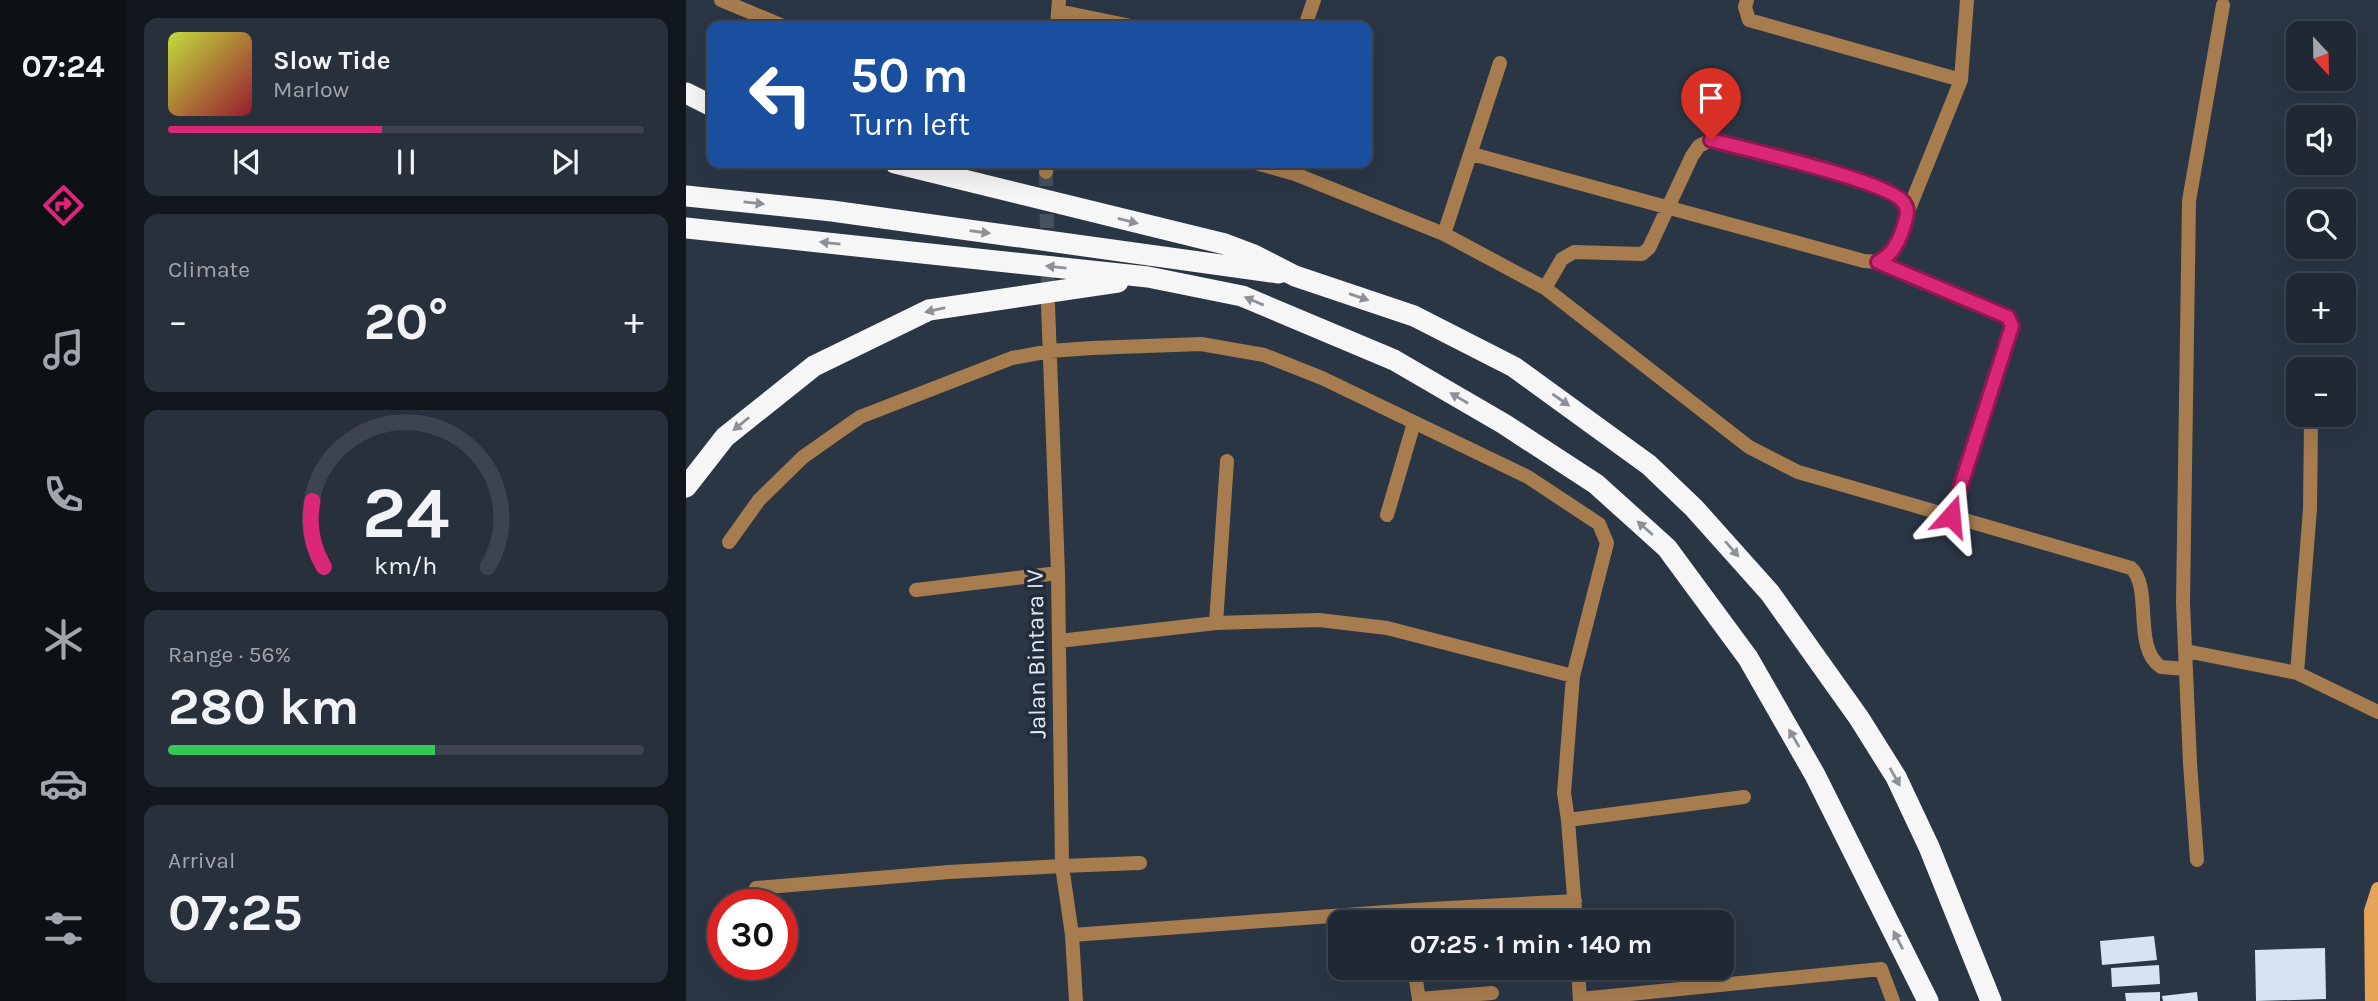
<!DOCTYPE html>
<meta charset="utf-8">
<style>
body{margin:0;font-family:Karla,sans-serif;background:#28303c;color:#f1f3f6;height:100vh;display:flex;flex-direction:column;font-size:26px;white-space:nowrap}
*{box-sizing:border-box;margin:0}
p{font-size:23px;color:#a2a6ac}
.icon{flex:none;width:38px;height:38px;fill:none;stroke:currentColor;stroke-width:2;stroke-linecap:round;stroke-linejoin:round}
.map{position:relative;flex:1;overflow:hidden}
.side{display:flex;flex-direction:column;gap:18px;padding:18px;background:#12161d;width:560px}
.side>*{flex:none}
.hud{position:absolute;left:21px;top:21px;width:665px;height:147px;border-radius:14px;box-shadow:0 7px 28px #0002,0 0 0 2px #3d444f;background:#1a4fa0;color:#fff;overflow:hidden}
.needle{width:46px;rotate:158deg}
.controls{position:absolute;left:1600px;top:21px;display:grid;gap:14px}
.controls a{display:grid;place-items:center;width:70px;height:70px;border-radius:14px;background:#202834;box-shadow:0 7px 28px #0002,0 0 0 2px #3d444f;font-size:35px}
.speed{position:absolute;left:21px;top:889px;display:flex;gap:14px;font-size:35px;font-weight:700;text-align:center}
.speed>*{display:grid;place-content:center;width:91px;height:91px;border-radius:50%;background:#202834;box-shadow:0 7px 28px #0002,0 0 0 2px #3d444f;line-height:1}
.speed .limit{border:10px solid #d22;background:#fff;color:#111}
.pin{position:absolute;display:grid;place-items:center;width:60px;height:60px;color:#fff;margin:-72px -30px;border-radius:50% 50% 50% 0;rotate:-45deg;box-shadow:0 0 7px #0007}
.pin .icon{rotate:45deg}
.me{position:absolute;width:77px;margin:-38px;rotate:18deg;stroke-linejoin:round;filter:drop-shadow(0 0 5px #0008)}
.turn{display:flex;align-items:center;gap:24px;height:147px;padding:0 28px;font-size:32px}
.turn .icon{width:91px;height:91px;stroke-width:2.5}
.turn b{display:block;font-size:49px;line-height:60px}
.big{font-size:52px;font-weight:700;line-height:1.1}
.side .widget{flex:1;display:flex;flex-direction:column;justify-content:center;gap:10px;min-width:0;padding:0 24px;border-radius:14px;background:#28303c}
.side .dial{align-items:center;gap:0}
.dial svg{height:182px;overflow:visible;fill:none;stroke:#3d444f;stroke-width:7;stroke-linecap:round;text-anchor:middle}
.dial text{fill:#f1f3f6;stroke:none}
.song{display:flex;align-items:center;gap:21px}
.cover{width:84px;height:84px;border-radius:10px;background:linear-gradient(135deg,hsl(70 70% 55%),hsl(350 70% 35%))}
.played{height:7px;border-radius:4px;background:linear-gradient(90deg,#db2777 45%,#3d444f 45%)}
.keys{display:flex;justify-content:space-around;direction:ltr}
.heat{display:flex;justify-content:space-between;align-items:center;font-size:38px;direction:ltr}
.charge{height:10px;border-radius:5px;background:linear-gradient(90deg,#34c759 56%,#3d444f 0)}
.trip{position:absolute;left:642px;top:910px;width:406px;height:70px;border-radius:14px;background:#202834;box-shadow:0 7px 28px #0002,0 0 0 2px #3d444f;font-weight:700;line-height:70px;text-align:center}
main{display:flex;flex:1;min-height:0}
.menu{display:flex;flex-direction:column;width:126px;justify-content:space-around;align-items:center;background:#0d1015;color:#a2a6ac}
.menu .icon{width:49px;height:49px}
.menu .current{color:#db2777}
.menu b{font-size:32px;color:#f1f3f6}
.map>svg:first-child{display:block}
.building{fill:#d7e3f2}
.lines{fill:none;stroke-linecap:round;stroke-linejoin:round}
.street-tunnel{stroke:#46515f;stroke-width:14;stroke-dasharray:14 7;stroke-linecap:butt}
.lane{stroke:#a77d4f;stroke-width:14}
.street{stroke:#a77d4f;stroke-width:14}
.secondary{stroke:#e7a458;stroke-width:14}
.highway{stroke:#f6f6f6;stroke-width:21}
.oneway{fill:#8c9198}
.route-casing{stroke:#8e194d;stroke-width:18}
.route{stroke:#db2777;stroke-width:12}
.labels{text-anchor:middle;stroke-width:7;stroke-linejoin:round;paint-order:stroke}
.street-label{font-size:24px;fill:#e1e8f1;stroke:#222c3a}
</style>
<main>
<nav class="menu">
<b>07:24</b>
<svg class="icon current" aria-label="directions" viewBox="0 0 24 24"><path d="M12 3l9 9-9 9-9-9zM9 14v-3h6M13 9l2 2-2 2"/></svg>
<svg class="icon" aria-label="music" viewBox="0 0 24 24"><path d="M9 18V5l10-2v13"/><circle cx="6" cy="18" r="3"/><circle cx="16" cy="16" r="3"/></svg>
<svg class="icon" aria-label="phone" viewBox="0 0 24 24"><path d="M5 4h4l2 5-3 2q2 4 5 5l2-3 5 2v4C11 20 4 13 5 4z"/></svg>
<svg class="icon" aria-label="climate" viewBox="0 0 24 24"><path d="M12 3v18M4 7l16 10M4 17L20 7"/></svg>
<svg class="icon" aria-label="car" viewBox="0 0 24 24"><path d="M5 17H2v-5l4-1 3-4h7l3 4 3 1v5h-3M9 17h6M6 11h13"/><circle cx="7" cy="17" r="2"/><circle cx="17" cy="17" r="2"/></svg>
<svg class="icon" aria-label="filters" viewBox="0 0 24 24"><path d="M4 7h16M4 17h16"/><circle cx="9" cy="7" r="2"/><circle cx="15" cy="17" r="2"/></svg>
</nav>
<section class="side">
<div class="widget">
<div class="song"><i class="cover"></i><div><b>Slow Tide</b><p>Marlow</p></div></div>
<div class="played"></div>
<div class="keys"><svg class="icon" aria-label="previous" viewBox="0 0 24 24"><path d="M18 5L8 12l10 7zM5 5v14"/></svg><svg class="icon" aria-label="pause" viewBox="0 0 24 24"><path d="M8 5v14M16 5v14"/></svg><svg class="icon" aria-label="next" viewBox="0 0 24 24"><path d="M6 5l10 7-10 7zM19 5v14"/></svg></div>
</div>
<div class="widget"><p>Climate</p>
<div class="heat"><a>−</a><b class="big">20°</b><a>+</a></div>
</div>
<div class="widget dial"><svg viewBox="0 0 100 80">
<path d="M14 69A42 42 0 1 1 86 69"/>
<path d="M14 69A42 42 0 0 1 9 40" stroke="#db2777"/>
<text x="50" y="56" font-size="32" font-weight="700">24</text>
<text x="50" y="72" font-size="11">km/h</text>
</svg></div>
<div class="widget"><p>Range · 56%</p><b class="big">280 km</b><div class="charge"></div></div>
<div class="widget"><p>Arrival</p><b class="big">07:25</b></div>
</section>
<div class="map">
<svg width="1692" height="1001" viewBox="0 0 1692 1001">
<rect width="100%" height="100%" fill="#2b3645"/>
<path class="building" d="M1468 936 1471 960 1416 965 1414 941Z
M1639 948 1640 999 1570 1001 1569 950Z
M1473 965 1474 984 1426 987 1425 968Z
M1474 992V1001H1440L1439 993Z
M1511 992 1512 1001H1477L1476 996Z"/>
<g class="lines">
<path class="street-tunnel" d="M360 172 362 300"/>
<path class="lane" d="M701 515 728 423
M376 866 454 863
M728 968 733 999"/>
<path class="street" d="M35 0 97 26
M1061 0 1059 7 1063 20 1275 80
M372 11 445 26
M371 26 373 0
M619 26 628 0
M786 154 1178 261 1192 262 1322 317 1326 326 1265 516
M570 163 609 174 758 234 859 288 1063 447 1112 472 1445 568C1467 587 1446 648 1475 667L1500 669
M360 172 361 163
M1221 214 1275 80 1281 0
M758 234 814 63
M859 288 876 259 888 252 956 254 963 248 1006 156 1013 146 1025 140C1055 148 1206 182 1218 203 1223 212 1219 220 1217 229 1212 243 1206 255 1192 262
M362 305 372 573 376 866 386 935 390 1001
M43 542 73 500 117 457 174 417 326 358 364 351 406 348 515 344 578 355 636 378 842 477 913 524 921 543 887 676 878 793 882 820 890 922
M230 590 372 573
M530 623 541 461
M373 641 530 623 633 620 701 628 887 676
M1500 651 1611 673 1692 712
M1611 673 1624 509 1625 420
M882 820 1058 797
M1511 860 1504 763 1497 603 1503 201 1537 5
M70 888 263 872 376 866
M386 935 727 910 889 901
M892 968 894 1001
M894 999 1195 969 1207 1001
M733 1001V999L806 993"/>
<path class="secondary" d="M1686 1001 1685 911 1692 889"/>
<path class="highway" d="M0 93 26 106
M209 163 539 244 568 255 609 276 728 316 828 367 963 465 1008 508 1084 593 1173 718 1210 777 1243 847 1305 1001
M0 196 146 211 593 273
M0 228 462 277 556 296 708 360 818 424 910 484 981 548 1062 658 1129 775 1242 1001
M0 487 39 437 128 366 243 310 432 282"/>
</g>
<defs><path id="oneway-solid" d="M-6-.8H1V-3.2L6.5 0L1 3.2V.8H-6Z" transform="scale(1.75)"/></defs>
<g class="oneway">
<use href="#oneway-solid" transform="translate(68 203) rotate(6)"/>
<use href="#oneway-solid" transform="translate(442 221) rotate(14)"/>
<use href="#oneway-solid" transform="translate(294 232) rotate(8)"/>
<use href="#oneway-solid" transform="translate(144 243) rotate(-174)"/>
<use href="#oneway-solid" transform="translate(370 267) rotate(-174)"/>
<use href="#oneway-solid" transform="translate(673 297) rotate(19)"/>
<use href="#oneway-solid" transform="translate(568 301) rotate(-157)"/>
<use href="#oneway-solid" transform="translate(249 310) rotate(167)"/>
<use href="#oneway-solid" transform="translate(773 398) rotate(-150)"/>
<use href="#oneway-solid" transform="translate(875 400) rotate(35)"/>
<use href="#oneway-solid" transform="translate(55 424) rotate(141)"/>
<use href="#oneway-solid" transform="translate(959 528) rotate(-138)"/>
<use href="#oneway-solid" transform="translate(1046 549) rotate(49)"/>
<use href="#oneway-solid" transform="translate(1108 738) rotate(-120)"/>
<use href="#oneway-solid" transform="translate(1209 777) rotate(61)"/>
<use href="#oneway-solid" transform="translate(1212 940) rotate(-117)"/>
</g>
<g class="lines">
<defs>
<path id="route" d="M1025 140C1055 148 1206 182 1218 203 1224 212 1219 220 1217 229 1212 243 1206 255 1192 262L1322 317 1326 326 1265 516"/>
</defs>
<use href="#route" class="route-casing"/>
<use href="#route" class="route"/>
</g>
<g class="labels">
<g class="street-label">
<text transform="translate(350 654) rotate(-91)" y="8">Jalan Bintara IV</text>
</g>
</g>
</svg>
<div class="controls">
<a><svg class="needle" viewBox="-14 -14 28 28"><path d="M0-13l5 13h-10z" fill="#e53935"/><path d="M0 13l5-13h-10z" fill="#a2a6ac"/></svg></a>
<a><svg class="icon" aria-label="sound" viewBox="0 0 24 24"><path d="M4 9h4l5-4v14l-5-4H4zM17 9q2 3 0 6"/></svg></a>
<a><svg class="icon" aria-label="search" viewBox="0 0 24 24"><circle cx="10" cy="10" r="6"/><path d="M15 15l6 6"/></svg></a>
<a>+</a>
<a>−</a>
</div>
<div class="speed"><div class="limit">30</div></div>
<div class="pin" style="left:1025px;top:140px;background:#d93025"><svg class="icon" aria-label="arrive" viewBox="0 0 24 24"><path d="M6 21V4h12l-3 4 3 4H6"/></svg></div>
<svg class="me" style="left:1265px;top:516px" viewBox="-20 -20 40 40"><path d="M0-17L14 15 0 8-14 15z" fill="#db2777" stroke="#fff" stroke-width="4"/></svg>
<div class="trip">07:25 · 1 min · 140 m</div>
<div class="hud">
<div class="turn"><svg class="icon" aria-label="left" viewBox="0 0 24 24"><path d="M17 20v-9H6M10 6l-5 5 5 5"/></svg><div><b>50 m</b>Turn left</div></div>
</div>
</div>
</main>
